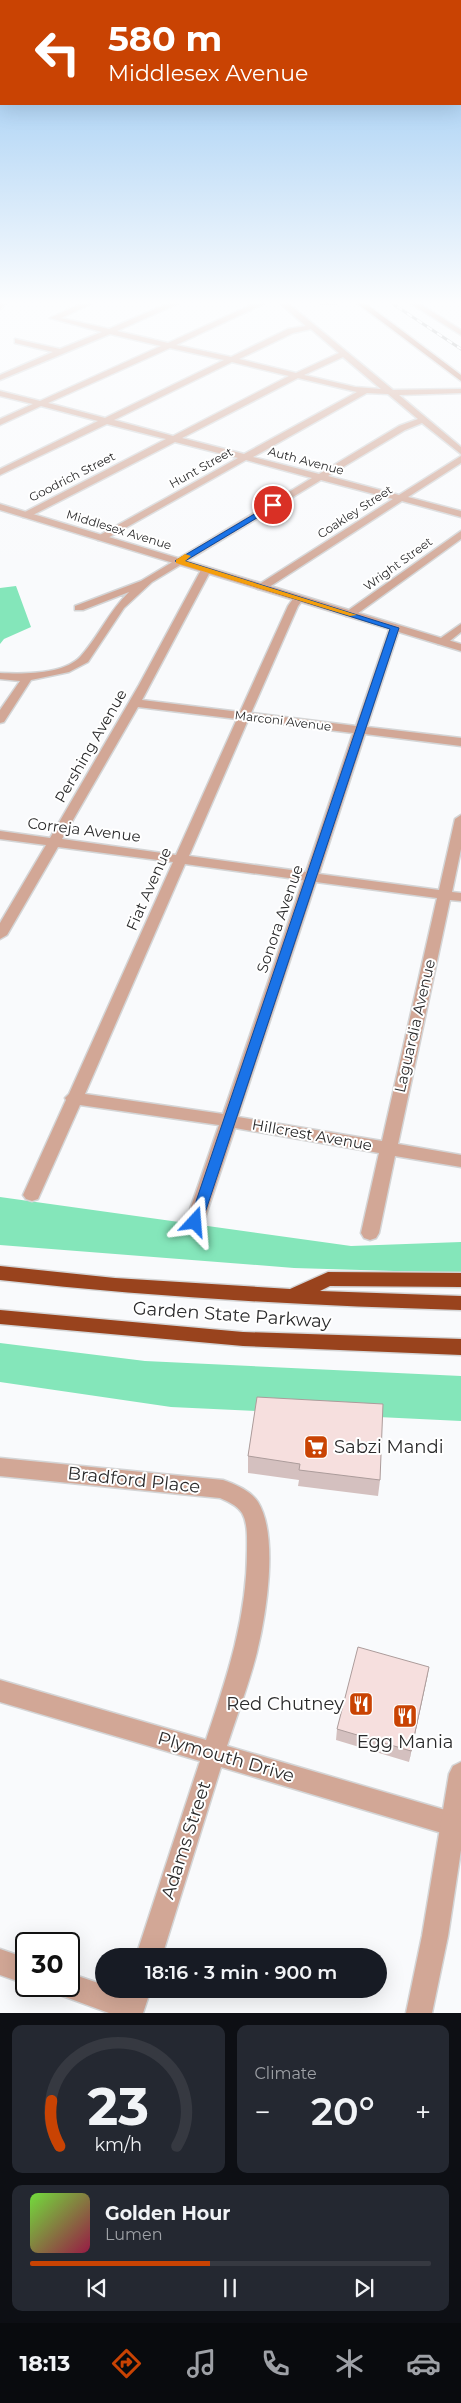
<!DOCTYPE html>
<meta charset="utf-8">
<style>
body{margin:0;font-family:Montserrat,sans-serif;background:#242831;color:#f1f3f6;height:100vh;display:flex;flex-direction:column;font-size:19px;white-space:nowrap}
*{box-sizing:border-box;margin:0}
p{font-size:16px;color:#9ea1a6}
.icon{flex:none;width:28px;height:28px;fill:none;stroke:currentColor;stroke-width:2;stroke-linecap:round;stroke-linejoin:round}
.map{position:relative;height:2013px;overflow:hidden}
.side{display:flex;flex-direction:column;gap:12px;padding:12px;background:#0d0f14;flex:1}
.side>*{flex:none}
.top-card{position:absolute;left:0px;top:0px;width:461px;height:105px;box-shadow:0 5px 20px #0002;background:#c94303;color:#fff;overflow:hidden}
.speed{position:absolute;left:15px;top:1932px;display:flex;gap:10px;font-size:25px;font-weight:700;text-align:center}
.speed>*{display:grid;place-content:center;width:65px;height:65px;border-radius:50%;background:#171b24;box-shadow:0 5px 20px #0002;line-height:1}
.speed .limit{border:2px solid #111;border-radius:8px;background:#fff;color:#111}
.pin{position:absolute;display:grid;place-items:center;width:42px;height:42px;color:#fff;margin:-21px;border:2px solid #fff;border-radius:50%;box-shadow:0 1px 5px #0007}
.me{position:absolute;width:55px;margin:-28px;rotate:19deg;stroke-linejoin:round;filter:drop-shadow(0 0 4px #0008)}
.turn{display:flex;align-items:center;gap:18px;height:105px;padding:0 25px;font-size:22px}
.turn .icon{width:65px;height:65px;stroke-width:2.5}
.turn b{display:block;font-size:35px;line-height:42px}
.big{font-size:38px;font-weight:600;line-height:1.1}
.side .card{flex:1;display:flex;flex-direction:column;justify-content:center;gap:8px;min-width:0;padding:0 18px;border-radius:10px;background:#242831}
.side .dial{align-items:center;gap:0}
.dial svg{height:130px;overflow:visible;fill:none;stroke:#363941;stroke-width:7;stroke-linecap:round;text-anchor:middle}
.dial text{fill:#f1f3f6;stroke:none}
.song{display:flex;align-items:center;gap:15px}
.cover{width:60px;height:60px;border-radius:8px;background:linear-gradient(135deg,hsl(100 70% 55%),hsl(340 70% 35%))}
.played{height:5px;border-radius:2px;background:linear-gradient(90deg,#c94303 45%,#363941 45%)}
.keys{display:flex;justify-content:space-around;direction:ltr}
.heat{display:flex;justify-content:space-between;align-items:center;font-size:28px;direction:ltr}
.side .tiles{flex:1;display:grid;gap:12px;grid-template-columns:1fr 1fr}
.card:last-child{grid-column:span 2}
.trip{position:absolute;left:95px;top:1948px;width:292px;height:50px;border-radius:25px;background:#171b24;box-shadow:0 5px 20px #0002;font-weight:600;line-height:50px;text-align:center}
.dock{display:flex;height:80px;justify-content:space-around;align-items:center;background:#090b0e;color:#9ea1a6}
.dock .icon{width:35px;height:35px}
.dock .on{color:#c94303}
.dock b{font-size:22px;color:#f1f3f6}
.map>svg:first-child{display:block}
.green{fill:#84e6ba}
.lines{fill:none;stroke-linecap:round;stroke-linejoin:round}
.minor-casing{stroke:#d4d5d6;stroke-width:3}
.tertiary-casing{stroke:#d4d5d6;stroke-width:3}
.secondary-casing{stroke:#d4d5d6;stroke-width:3}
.motorway-casing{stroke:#d4d5d6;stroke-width:3}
.minor{fill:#d2a796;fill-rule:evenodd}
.tertiary{fill:#d2a796;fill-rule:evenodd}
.secondary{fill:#bb7d65;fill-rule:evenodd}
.motorway{fill:#99431d;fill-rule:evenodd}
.rail-casing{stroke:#919293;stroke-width:3}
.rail{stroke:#fff;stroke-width:2;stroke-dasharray:6;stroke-linecap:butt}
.wall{fill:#d4c0bf}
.shaded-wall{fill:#ac9c9b}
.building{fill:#f6dfde;stroke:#ac9c9b}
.route{fill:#1a73e8;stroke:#114b97}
.slow{fill:#f59e0b}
.labels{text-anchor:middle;stroke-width:4;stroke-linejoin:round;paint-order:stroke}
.far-street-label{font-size:12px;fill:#2a2a2b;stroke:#fff}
.street-label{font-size:15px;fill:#2a2a2b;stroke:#fff}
.near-street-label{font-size:18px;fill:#2a2a2b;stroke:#fff}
.near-poi-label{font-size:18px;fill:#2a2a2b;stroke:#fff;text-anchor:start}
</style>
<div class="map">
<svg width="461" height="2013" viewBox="0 0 461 2013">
<rect width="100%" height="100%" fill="#f9fafc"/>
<path class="green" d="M16 586 31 627 4 639 0 644V588Z
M0 1197 351 1246 461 1242V1273L294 1268 0 1245Z
M0 1343 145 1361 461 1376V1421L171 1407 0 1382Z"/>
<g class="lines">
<defs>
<path id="minor" d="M2 300H10L0 309V302Z
M89 300H99L61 318 109 329 176 300H186L117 331 168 343 262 300H272L176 345 231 357 288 329 306 326 276 300H284L393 390 461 389V393L399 395 461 447V454L422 423 405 430 328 476 399 495 461 456V463L408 497 461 511V517L402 501 266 589H258V585L393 499 321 480 152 582 124 608 88 662 69 672 31 680 4 722 0 723V710L20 681 0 679V673C23 674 64 675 81 656 99 636 109 611 129 592L83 610H75V606L141 581 312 478 246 460 104 540H98V536L238 458 175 442 29 517H23V513L166 439 107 424 0 475V469L98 421 41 406 0 425V419L33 404 0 396V391L40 401 161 346 110 334 0 380V375L53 352 15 343V339L60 349 102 332 50 318ZM311 329 339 353 296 373 239 359 293 333ZM170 348 224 360 105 418 48 403ZM343 357 381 389 355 387 304 375ZM232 362 289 376 173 436 114 420ZM298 378 357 392 244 454 182 438ZM367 393 388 394 418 419 399 426 319 474 253 457Z
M295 300H361L328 304Z
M405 300H414L461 330V335Z
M456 300H461V302H457Z
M461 531V539L354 616H346V612Z
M206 567 211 570 142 700 240 712 288 606 295 596 299 595 304 598 298 606 251 713 356 726 390 627 395 624 400 627 367 727 461 738V746L365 734 319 874 439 890 455 819 461 815V849L452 892 461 893V901L450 900 398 1144 461 1155V1167L395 1156 379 1233 376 1238 370 1240 364 1238 361 1233 379 1153 235 1128 204 1221 201 1226 195 1227 189 1226 186 1221 219 1125 80 1105 38 1199 32 1201 26 1199 23 1195 66 1100 65 1098 69 1094 173 862 58 847 7 935 0 939V923L46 845 0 839V831L50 838 139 685 201 570ZM138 707 237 719 176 855 62 839ZM248 720 353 733 306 872 189 856ZM185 864 303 880 223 1114 85 1094ZM316 882 437 898 382 1141 238 1117Z
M461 624V632L446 644H438V640Z
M0 1458 223 1480C235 1484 251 1491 258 1502 279 1536 266 1615 257 1652 249 1684 237 1715 227 1746L452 1812 461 1815V1833L452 1836 221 1767 162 1956H136L200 1761 0 1702V1680L206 1740C227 1677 247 1618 247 1550 247 1539 248 1523 242 1513 237 1505 227 1501 220 1498L0 1476Z
M0 1949 26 1958V1984L0 1975Z
M69 1973 104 1985V1989H114L124 1992 125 1989H151L143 2013H109L60 1995 56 1986H69Z"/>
<path id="tertiary" d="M0 504 461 644V651L0 510Z
M461 1762V1850L448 1936 432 2013H406L422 1936 449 1774 453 1766Z"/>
<path id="secondary" d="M353 300H361L461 375V381Z"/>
<path id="motorway" d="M0 1266 115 1278 290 1289 328 1272 461 1273V1287L330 1286 320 1291 461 1296V1310C307 1306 153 1297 0 1280Z
M0 1310 243 1332 461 1339V1355L243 1346 0 1324Z"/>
</defs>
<use href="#minor" class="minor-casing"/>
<use href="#tertiary" class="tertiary-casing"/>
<use href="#secondary" class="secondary-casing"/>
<use href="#motorway" class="motorway-casing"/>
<use href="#minor" class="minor"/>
<use href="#tertiary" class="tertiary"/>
<use href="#secondary" class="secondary"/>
<use href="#motorway" class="motorway"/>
<defs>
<path id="rail" d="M387 300 461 349"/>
</defs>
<use href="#rail" class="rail-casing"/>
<use href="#rail" class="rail"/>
</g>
<path class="wall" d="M257 1397 380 1480 378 1496 298 1486 299 1480 248 1473V1456Z
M429 1667 427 1678 409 1762 336 1740 337 1729Z"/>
<path class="shaded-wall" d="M429 1667 427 1678 409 1762 411 1751Z"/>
<path class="building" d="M257 1397 383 1404 380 1480 299 1470 300 1464 248 1456Z
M358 1647 429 1667 411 1751 337 1729Z"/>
<linearGradient id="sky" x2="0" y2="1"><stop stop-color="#8dc2f1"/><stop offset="0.52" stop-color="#fcfdfe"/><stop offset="1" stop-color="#fcfdfe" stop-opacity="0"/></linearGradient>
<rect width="461" height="582" fill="url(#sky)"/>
<path class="route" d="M273 503 276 505 275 507 185 561 399 628 202 1222 195 1226 189 1222 390 629 175 561Z"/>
<path class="slow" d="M185 554 191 556 185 561 357 615 350 616 176 563V560Z"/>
<defs>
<symbol id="supermarket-square" viewBox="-11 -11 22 22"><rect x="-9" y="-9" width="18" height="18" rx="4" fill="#c94303" stroke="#fff"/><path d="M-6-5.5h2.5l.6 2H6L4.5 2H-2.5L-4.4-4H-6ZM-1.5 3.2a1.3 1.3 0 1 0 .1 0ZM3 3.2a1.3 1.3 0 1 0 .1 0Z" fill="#fff"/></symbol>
<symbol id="restaurant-square" viewBox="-11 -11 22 22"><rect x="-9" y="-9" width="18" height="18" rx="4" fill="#c94303" stroke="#fff"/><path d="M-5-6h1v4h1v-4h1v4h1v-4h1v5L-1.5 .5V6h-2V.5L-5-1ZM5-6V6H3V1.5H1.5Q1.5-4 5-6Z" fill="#fff"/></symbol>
</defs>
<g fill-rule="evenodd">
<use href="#supermarket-square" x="302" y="1433" width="28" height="28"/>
<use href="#restaurant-square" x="347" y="1690" width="28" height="28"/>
<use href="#restaurant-square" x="391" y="1702" width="28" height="28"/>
</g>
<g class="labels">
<g class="far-street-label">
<text transform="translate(306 461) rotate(15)" y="4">Auth Avenue</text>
<text transform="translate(201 468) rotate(-29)" y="4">Hunt Street</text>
<text transform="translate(72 477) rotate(-27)" y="4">Goodrich Street</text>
<text transform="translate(355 512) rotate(-33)" y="4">Coakley Street</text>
<text transform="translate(119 530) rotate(17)" y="4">Middlesex Avenue</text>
<text transform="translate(398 564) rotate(-36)" y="4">Wright Street</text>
<text transform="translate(283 721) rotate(7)" y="4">Marconi Avenue</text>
</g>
<g class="street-label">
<text transform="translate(91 746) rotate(-60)" y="5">Pershing Avenue</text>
<text transform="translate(84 830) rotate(7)" y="5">Correja Avenue</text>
<text transform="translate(149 889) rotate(-66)" y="5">Fiat Avenue</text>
<text transform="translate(280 919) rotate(-71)" y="5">Sonora Avenue</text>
<text transform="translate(415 1026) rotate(-77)" y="5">Laguardia Avenue</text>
<text transform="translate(312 1135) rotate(10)" y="5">Hillcrest Avenue</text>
</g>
<g class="near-street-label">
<text transform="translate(232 1315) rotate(4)" y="6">Garden State Parkway</text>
<text transform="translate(134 1480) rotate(6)" y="6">Bradford Place</text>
<text transform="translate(226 1757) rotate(16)" y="6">Plymouth Drive</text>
<text transform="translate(186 1840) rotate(-72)" y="6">Adams Street</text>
</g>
<g class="near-poi-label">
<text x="334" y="1453">Sabzi Mandi</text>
<text x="344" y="1710" text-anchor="end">Red Chutney</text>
<text x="405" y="1748" text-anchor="middle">Egg Mania</text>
</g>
</g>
</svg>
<div class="speed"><div class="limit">30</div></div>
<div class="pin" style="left:273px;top:505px;background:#d93025"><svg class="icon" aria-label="arrive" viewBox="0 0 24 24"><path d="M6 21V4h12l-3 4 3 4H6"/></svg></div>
<svg class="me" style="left:195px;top:1222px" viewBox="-20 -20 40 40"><path d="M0-17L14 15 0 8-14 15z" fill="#1a73e8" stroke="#fff" stroke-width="4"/></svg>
<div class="trip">18:16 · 3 min · 900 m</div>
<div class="top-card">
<div class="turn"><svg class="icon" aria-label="left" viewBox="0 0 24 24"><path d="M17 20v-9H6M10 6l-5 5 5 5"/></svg><div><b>580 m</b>Middlesex Avenue</div></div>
</div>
</div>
<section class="side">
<div class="tiles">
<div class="card dial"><svg viewBox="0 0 100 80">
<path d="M14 69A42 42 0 1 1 86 69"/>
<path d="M14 69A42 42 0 0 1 9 41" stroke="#c94303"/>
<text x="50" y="56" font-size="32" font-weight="700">23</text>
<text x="50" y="72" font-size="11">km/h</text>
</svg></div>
<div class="card"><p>Climate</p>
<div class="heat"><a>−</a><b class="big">20°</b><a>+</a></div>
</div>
<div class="card">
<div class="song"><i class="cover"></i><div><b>Golden Hour</b><p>Lumen</p></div></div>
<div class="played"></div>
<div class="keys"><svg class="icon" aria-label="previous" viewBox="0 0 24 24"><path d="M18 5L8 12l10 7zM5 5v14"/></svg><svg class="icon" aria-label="pause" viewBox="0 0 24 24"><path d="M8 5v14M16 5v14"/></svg><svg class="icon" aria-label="next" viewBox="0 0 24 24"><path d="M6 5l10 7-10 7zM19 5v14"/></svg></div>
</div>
</div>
</section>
<nav class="dock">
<b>18:13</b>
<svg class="icon on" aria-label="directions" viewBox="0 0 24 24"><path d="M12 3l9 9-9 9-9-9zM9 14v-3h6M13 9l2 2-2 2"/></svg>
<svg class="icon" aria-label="music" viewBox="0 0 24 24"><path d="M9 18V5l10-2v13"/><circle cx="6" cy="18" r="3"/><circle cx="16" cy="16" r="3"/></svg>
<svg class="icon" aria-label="phone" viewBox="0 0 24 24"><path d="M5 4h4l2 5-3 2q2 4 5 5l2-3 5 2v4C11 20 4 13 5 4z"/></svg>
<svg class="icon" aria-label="climate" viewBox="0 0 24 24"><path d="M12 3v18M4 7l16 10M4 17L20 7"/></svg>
<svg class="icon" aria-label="car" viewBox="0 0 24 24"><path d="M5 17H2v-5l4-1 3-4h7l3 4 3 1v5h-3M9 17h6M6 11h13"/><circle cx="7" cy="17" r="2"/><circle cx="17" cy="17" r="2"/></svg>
</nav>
